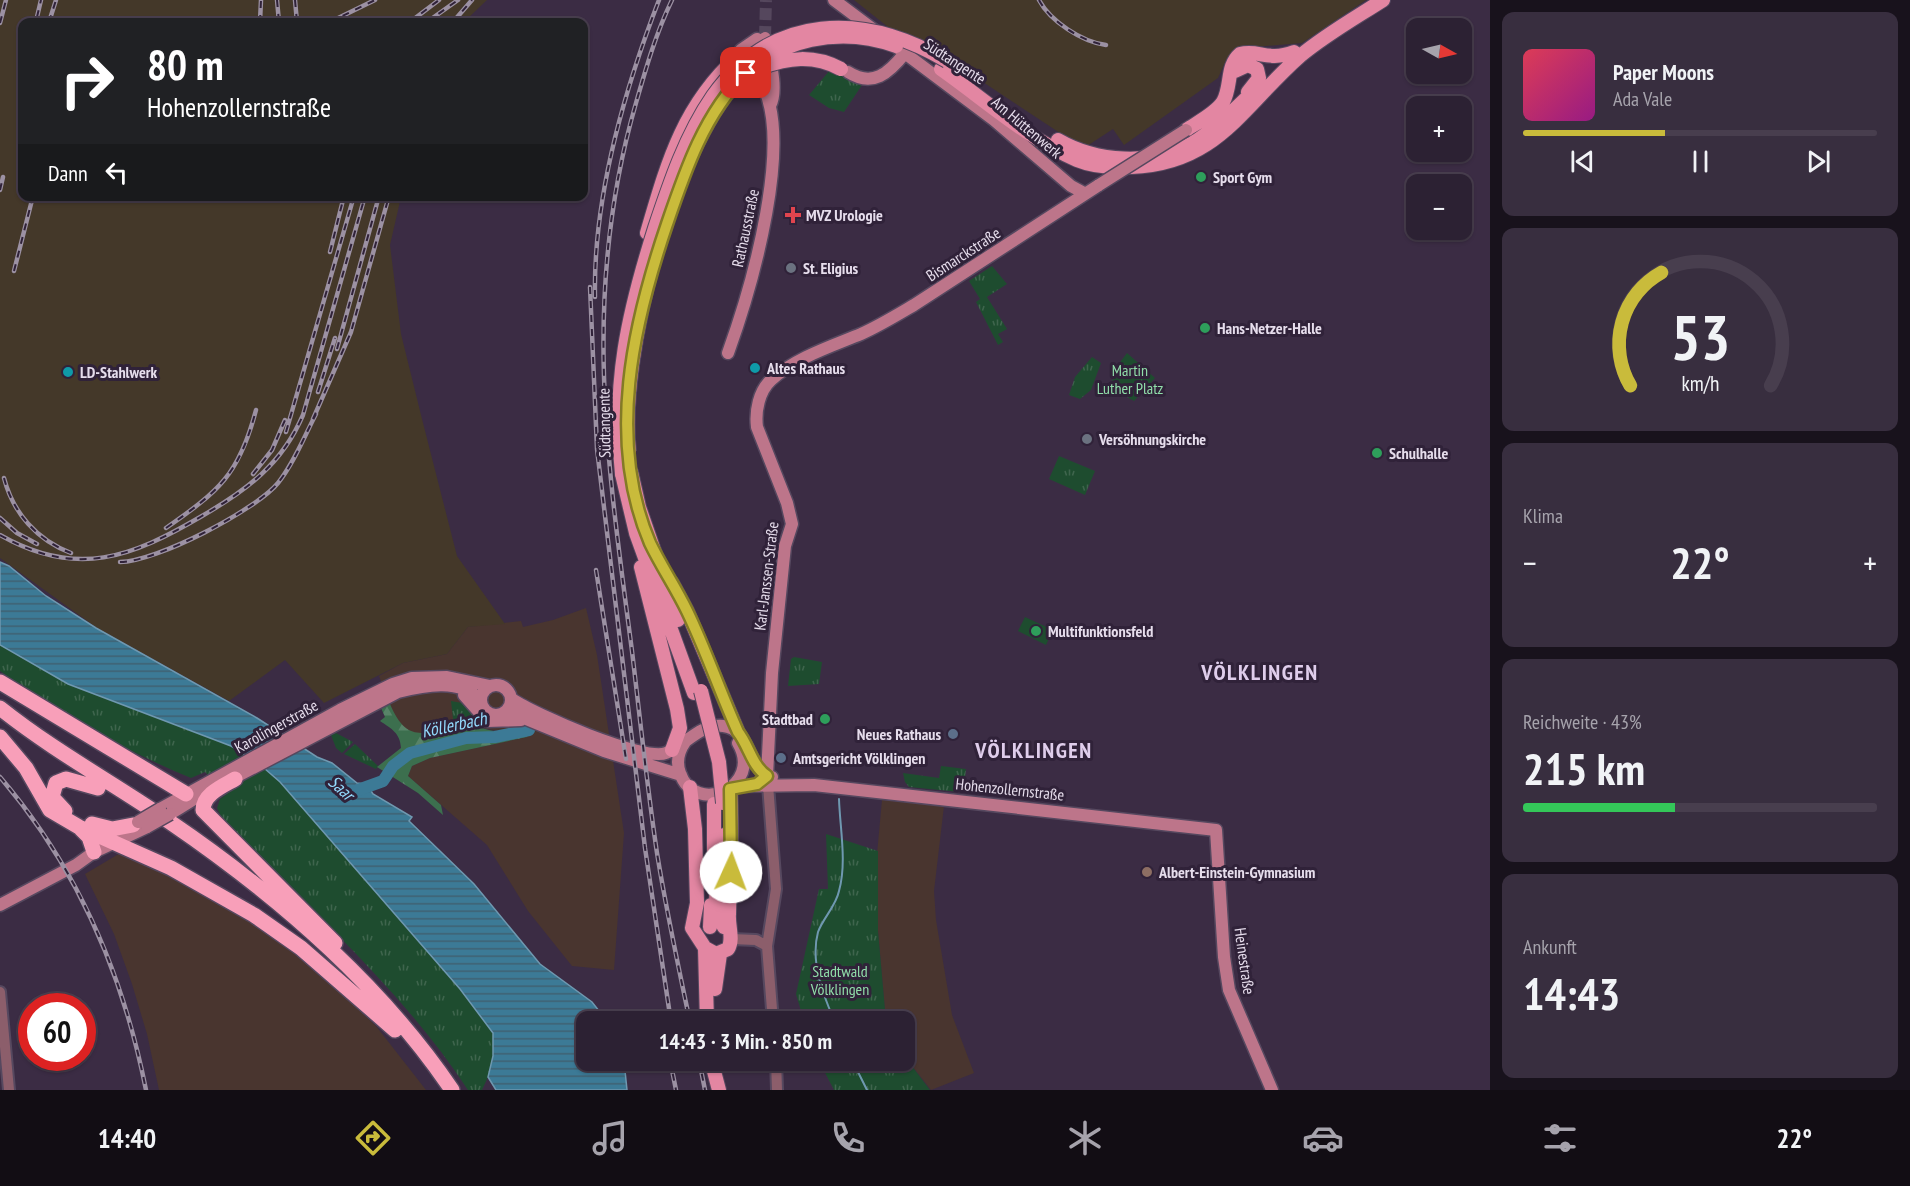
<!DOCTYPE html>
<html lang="de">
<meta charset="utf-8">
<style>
body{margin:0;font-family:"PT Sans Narrow",sans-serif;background:#382e3f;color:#f1f3f6;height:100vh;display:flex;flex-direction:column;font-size:22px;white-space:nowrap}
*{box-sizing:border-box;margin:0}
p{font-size:20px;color:#a6a3ac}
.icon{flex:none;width:33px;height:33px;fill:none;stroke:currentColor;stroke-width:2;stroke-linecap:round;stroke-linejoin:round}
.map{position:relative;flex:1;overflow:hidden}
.sheet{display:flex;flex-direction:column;gap:12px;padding:12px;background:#18121c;width:420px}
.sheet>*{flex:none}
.banner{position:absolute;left:18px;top:18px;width:570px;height:183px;border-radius:12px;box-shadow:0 2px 4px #0004,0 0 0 2px #483e4e;background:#202124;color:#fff;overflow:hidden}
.needle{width:39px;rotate:98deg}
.tools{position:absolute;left:1406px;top:18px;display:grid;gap:12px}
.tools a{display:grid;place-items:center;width:66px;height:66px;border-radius:12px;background:#2c2133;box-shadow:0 2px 4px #0004,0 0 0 2px #483e4e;font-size:30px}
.speed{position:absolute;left:18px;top:993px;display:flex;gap:12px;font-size:30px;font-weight:700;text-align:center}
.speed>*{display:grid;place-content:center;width:78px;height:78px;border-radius:50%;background:#2c2133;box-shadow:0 2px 4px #0004,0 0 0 2px #483e4e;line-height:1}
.speed .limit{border:9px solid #d22;background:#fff;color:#111}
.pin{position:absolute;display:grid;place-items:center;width:51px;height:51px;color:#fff;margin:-26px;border-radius:12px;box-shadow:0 3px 9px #0006}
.me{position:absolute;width:66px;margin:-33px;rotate:2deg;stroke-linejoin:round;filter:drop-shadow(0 0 4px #0008)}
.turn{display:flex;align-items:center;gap:21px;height:126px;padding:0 30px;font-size:27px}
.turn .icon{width:78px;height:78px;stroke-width:2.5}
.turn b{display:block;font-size:42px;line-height:51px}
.then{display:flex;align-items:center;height:57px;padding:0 30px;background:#0003;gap:12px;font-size:22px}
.big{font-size:45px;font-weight:700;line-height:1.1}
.sheet .tile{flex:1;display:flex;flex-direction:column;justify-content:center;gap:9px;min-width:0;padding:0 21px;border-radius:12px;background:#382e3f}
.sheet .dial{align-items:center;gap:0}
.dial svg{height:156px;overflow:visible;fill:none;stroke:#483e4e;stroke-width:7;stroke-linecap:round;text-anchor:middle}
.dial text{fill:#f1f3f6;stroke:none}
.song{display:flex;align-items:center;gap:18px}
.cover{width:72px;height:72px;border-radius:9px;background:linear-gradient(135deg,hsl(350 70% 55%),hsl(310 70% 35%))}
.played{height:6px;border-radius:3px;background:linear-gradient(90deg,#c9bb3b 40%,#483e4e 40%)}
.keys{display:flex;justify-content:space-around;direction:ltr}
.heat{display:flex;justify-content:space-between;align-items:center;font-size:33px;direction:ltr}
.charge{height:9px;border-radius:4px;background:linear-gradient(90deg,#34c759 43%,#483e4e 0)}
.trip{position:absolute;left:576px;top:1011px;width:339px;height:60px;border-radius:12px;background:#2c2133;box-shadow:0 2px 4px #0004,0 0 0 2px #483e4e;font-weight:700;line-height:60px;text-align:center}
.dock{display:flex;height:96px;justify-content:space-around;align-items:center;background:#120d14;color:#a6a3ac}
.dock .icon{width:42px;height:42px}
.dock .selected{color:#c9bb3b}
.dock b{font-size:27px;color:#f1f3f6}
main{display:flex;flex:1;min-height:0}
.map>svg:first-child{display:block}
.commercial{fill:#49352f}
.industrial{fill:#443829}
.grass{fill:url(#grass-tufts)}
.forest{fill:url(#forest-firs)}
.pitch{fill:#1e4c2f}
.water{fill:url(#water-rules);stroke:#6f98b0;stroke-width:1.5}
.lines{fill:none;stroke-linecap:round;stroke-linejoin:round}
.stream{stroke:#6f98b0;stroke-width:2}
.river{stroke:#3c7a96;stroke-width:12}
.secondary-tunnel{stroke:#55475d;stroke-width:12;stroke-dasharray:12 6;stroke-linecap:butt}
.tertiary-casing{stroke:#56485f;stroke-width:14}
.secondary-casing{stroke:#56485f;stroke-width:15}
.primary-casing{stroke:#56485f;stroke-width:16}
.motorway-casing{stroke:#56485f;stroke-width:18}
.tertiary{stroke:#8c5e6b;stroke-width:10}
.secondary{stroke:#bd758a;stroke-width:12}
.primary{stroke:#e386a2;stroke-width:14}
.motorway{stroke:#f89fb9;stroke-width:15}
.rail-casing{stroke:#9c91a3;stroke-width:4.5}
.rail{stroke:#302239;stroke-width:2;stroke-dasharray:7;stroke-linecap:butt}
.secondary-bridge-casing{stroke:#56485f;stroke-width:15;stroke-linecap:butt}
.primary-bridge-casing{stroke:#56485f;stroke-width:16;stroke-linecap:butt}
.secondary-bridge{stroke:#bd758a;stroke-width:12}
.primary-bridge{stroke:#e386a2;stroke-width:14}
.route-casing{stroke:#837a26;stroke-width:15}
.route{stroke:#c9bb3b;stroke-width:10}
.leisure-dot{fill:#2e9e5b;stroke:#302239;stroke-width:2}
.health-dot{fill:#e0444e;stroke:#302239;stroke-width:2}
.worship-dot{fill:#6b7280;stroke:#302239;stroke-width:2}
.culture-dot{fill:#0f9aa8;stroke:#302239;stroke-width:2}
.service-dot{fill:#5c6f8a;stroke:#302239;stroke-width:2}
.education-dot{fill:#8d6e63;stroke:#302239;stroke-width:2}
.labels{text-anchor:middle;stroke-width:6;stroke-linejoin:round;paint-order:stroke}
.street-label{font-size:16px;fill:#e6ddec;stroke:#302239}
.poi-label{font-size:16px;font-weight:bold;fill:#e6ddec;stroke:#302239;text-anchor:start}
.park-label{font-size:16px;fill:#91dfaa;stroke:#302239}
.water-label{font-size:18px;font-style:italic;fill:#93dafd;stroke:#302239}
.district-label{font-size:22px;font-weight:bold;letter-spacing:1.5px;fill:#dfcdeb;stroke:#302239}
</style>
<main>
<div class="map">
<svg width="1490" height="1090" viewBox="0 0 1490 1090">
<defs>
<pattern id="grass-tufts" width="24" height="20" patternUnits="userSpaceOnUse" patternTransform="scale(1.5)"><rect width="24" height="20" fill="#1e4c2f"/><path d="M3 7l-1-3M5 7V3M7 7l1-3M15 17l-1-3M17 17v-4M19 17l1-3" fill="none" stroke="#3f654d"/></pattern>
<pattern id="forest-firs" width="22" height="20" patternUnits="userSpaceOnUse" patternTransform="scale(1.5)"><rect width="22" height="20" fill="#3c6f4e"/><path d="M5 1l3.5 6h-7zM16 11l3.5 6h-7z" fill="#588368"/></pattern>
<pattern id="water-rules" width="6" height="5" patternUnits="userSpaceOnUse" patternTransform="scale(1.5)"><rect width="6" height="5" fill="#3c7a96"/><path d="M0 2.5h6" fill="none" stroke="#406172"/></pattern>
</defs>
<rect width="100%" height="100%" fill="#3b2c44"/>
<path class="commercial" d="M586 608 597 655 624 833 614 970 572 966 528 911 487 845 408 776 412 766 430 758 527 737 522 727 499 731 464 725 417 735 406 730 395 717 379 676 403 663 447 654 468 627 521 621 523 627 553 620Z
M882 800 944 806 934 891 936 920 952 1015 974 1073 931 1090 905 1057 904 1022 886 1021 878 931 877 854Z
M122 852 236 910 301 956 376 1026 426 1090H159L147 1034 132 984 114 934 85 874Z"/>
<path class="industrial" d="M0 0H487L464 22H22V196L401 197 390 245 401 334 422 419 457 556 505 624 468 627 447 654 403 663 324 703 285 660 229 701 97 628 0 558Z
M854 0H1366L1302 43 1242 48 1227 58 1218 78 1124 145 1113 129 1087 146 1069 139 921 41 888 27Z"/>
<path class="grass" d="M830 70 862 85 844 112 829 108 809 95Z
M992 266 1007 284 987 297 1007 329 998 334 1003 342 998 345 976 302 980 299 969 281Z
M1127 353 1155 378 1134 401 1110 387 1118 365Z
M1092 357 1101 363 1091 390 1080 399 1069 395 1075 377Z
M1059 456 1095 471 1085 495 1049 479Z
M0 645 68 684 231 746 257 762 280 782 460 989 493 1033V1056L488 1077 482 1090H468C404 992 305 904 223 821L217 808 220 799 227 794 205 772 191 778C123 750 59 714 0 671Z
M794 657 822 662 819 684 788 686 791 659Z
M463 700 482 727 464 725 454 728 451 701 462 703Z
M336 733 353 742 342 753 336 748 331 735Z
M355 744 378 766 376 769 344 754Z
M941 766 966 769 964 787 960 792 909 787 905 782 903 773 939 778Z
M826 834 878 851V931L886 1021H804L796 994 819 889H828Z
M905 1057 930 1090H834L819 1061 904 1060Z"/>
<path class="forest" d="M390 704C408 747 427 731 462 725 475 723 486 732 499 731 511 731 518 725 530 730L527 737 430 758 412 766 408 776 441 805 443 815 418 793 377 767 401 748C400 733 392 729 380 721L385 717 381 708Z"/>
<path class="pitch" d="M1025 617 1053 630 1046 645 1018 631Z"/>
<path class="water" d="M0 562 9 566 46 596 96 628 257 718 317 757 332 763 357 783 373 785 371 791 373 794 412 817 409 821 474 884 540 964 592 1002 607 1021 586 1022V1060L624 1061 627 1090H496L488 1077 493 1056V1033L460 989 280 782 257 762 231 746 68 684 0 645Z"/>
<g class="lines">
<path class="stream" d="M835 1022C823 995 810 962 818 932 823 918 836 906 839 891 847 862 840 829 839 799
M852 1060 867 1090"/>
<path class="river" d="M358 790 383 781 393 766 410 753 466 738 495 737 529 730"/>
<path class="secondary-tunnel" d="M765 38 766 0"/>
<defs>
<path id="tertiary" d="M768 785 776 889 767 946 773 1022
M731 939 756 940 767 946
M0 992 9 1090
M776 1060 777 1090"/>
<path id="secondary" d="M834 0 994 120 1071 186 1084 193
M765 38C769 57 779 89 770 106
M737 65 741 50 757 39
M848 72C873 88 889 73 905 53
M728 353C750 292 798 133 758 78
M481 700a15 15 0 1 1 30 0a15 15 0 1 1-30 0Z
M464 695 487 721 521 720
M512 699C533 714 644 762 666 753 686 745 699 724 723 726 752 729 746 770 772 777
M507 711 604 751 681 775
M685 742C678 752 676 762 680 773 695 817 764 787 738 743
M767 776 772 673 785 546 792 524 787 503 757 427C755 411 759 391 771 380 795 358 832 346 861 334 879 326 897 315 914 305L1099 185
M228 781 398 692C425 685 461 678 481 701
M732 786 814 785 1216 830 1224 957 1229 990 1272 1090
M160 809 340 710 393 684 412 678 447 677 490 686
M170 814 212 788
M0 905 76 865 94 852 147 827"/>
<path id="primary" d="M941 69C985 100 1028 139 1077 160 1094 167 1112 168 1131 167 1217 164 1242 107 1300 56 1325 35 1355 18 1383 0
M1235 71 1248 65 1257 69 1259 78 1248 92
M1186 130C1198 122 1215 114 1223 102 1232 86 1226 66 1240 54 1259 49 1267 62 1294 52
M1058 140C1096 162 1151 166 1191 144 1215 130 1238 106 1258 87
M647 233C667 165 682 107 737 57
M631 472 639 507 678 620
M622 474 636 533 694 693
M641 567 677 709 680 728 672 750
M672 583 687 611 738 732
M690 787 695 829 697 903 692 928 705 948 716 954 728 949C734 939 728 926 729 914 730 871 733 831 730 789
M724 835C723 863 707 902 724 927
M714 850V804
M710 927 711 905
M705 948 707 1022
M715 989 720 954
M711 1060 719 1090"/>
<path id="motorway" d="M0 682 186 794
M0 708C54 751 113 783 170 822 277 895 379 982 452 1090
M0 737 26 768 50 810 79 827 171 868 254 915 301 948 395 1030
M235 779C223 786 203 794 203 810L335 943
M65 811 52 797 56 783 66 779 98 788
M92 824 112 829 133 825
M81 829 89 837 94 852"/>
</defs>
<use href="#tertiary" class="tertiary-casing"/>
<use href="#secondary" class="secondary-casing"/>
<use href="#primary" class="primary-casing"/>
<use href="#motorway" class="motorway-casing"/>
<use href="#tertiary" class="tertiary"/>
<use href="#secondary" class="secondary"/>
<use href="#primary" class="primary"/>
<use href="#motorway" class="motorway"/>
<defs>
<path id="rail" d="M277 0 279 22
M295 0 297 22
M672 0C656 33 646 68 636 103 581 293 607 460 632 651 640 718 647 786 657 853 666 909 678 965 690 1022
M1039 0C1050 21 1082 42 1106 45
M37 17 41 0
M49 22 56 0
M260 22 261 0
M330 22 375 0
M410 22 439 0
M427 22 458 0
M453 22 472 0
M0 23 6 0
M0 190 3 177
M330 252 344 196
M14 271 33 196
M590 287 597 449 645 848 671 1022
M595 297C593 199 624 91 659 0
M337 349 379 196
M318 392 335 338
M313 419 351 332 389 196
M286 432 354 196
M253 474 272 450 285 420
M4 478C13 513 37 540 71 553
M0 518 17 533 37 544
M166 528C219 491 239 475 256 410
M0 535C77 579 132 557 202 516 247 490 282 464 303 415L365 196
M120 562C156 562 256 510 278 483 294 463 304 437 316 414
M596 570 626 759
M0 777C78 868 123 974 146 1090
M670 1060 676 1090
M699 1060 705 1090"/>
</defs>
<use href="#rail" class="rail-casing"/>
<use href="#rail" class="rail"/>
<defs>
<path id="secondary-bridge" d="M1099 185 1186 130
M138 822 160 809
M147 827 170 814"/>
<path id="primary-bridge" d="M760 68C788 58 813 54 841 69
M629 452C618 358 672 152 737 82 777 38 841 26 896 46
M622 474C612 384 628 313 655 228 670 183 686 135 713 96 773 12 864 12 947 61
M701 691 719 762 723 803"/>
</defs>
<use href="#secondary-bridge" class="secondary-bridge-casing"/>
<use href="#primary-bridge" class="primary-bridge-casing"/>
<use href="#secondary-bridge" class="secondary-bridge"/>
<use href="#primary-bridge" class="primary-bridge"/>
</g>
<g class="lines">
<defs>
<path id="route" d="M731 872 730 789 757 784 767 776C752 766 749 746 738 732 720 692 706 650 687 611 676 588 661 566 650 543 606 440 633 324 667 224 685 171 705 112 746 73"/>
</defs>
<use href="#route" class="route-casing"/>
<use href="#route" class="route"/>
</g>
<g class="leisure-dot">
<circle cx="1201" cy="177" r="6"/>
<circle cx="1205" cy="328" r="6"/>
<circle cx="1377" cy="453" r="6"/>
<circle cx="1036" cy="631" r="6"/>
<circle cx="825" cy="719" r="6"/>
</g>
<path class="health-dot" d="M790 206h6v6h6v6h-6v6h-6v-6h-6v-6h6z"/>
<g class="worship-dot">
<circle cx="791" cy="268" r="6"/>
<circle cx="1087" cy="439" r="6"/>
</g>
<g class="culture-dot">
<circle cx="755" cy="368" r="6"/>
<circle cx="68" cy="372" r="6"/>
</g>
<g class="service-dot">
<circle cx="953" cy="734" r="6"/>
<circle cx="781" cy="758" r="6"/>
</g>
<circle class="education-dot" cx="1147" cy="872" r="6"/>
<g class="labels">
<g class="street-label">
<text transform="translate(955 61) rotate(33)" y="6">Südtangente</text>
<text transform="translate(1027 127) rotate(40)" y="6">Am Hüttenwerk</text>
<text transform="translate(745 228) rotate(-78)" y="6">Rathausstraße</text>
<text transform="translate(963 254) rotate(-33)" y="6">Bismarckstraße</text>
<text transform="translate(604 423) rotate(-91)" y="6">Südtangente</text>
<text transform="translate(766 576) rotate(-83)" y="6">Karl-Janssen-Straße</text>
<text transform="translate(276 726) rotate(-29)" y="6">Karolingerstraße</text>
<text transform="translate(1010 789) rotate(6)" y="6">Hohenzollernstraße</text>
<text transform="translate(1245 961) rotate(82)" y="6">Heinestraße</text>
</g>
<g class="poi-label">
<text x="1213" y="183">Sport Gym</text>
<text x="806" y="221">MVZ Urologie</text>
<text x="803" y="274">St. Eligius</text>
<text x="1217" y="334">Hans-Netzer-Halle</text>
<text x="767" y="374">Altes Rathaus</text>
<text x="80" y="378">LD-Stahlwerk</text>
<text x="1099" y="445">Versöhnungskirche</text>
<text x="1389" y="459">Schulhalle</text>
<text x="1048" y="637">Multifunktionsfeld</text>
<text x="813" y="725" text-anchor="end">Stadtbad</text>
<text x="941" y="740" text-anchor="end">Neues Rathaus</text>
<text x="793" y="764">Amtsgericht Völklingen</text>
<text x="1159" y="878">Albert-Einstein-Gymnasium</text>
</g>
<g class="park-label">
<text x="1130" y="376">Martin<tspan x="1130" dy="18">Luther Platz</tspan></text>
<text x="840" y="977">Stadtwald<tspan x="840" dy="18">Völklingen</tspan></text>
</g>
<g class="water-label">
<text transform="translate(454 725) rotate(-12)" y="6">Köllerbach</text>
<text transform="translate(341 788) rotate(43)" y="6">Saar</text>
</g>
<g class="district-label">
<text x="1260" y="680">VÖLKLINGEN</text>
<text x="1034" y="758">VÖLKLINGEN</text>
</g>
</g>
</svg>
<div class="tools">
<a><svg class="needle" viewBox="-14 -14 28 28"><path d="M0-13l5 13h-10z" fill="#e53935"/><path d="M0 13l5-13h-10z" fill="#a6a3ac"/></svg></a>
<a>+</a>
<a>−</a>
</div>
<div class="speed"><div class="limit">60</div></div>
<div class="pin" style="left:746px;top:73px;background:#d93025"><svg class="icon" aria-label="arrive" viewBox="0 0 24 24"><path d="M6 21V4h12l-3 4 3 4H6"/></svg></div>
<svg class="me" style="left:731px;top:872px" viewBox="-20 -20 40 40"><circle r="19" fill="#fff"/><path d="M0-13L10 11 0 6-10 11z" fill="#c9bb3b"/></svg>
<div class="trip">14:43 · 3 Min. · 850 m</div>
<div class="banner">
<div class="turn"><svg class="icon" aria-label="right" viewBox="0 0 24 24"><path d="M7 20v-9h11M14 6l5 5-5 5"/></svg><div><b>80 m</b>Hohenzollernstraße</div></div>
<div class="then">Dann<svg class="icon" aria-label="left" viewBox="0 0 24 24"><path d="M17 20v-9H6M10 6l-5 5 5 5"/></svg></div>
</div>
</div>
<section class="sheet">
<div class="tile">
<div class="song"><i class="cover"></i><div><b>Paper Moons</b><p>Ada Vale</p></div></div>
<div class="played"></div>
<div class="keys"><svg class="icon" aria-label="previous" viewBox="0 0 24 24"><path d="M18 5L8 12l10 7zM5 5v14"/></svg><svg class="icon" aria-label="pause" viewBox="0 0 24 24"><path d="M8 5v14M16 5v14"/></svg><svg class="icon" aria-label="next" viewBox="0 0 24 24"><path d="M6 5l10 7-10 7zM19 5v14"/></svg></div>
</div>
<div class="tile dial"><svg viewBox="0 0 100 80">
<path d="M14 69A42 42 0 1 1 86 69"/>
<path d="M14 69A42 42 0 0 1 30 11" stroke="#c9bb3b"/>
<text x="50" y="56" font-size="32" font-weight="700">53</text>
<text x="50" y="72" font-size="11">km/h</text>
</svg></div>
<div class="tile"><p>Klima</p>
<div class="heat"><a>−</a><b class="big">22°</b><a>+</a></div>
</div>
<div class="tile"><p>Reichweite · 43%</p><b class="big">215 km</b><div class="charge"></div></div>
<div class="tile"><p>Ankunft</p><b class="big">14:43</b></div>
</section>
</main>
<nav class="dock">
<b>14:40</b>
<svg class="icon selected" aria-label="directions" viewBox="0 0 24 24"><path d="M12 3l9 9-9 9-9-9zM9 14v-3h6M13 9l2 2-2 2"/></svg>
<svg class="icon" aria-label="music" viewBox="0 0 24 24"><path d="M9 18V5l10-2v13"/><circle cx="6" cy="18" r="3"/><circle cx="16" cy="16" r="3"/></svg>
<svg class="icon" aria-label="phone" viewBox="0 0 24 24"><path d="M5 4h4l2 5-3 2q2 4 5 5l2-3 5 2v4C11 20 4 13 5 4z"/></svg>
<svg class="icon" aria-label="climate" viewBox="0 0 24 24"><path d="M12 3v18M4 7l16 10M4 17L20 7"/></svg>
<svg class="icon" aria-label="car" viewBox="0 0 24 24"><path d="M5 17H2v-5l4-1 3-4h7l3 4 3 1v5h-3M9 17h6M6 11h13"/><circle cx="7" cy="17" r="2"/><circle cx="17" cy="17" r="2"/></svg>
<svg class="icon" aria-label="filters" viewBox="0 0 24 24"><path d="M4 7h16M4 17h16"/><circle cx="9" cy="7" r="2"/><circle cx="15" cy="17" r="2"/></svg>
<b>22°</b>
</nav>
